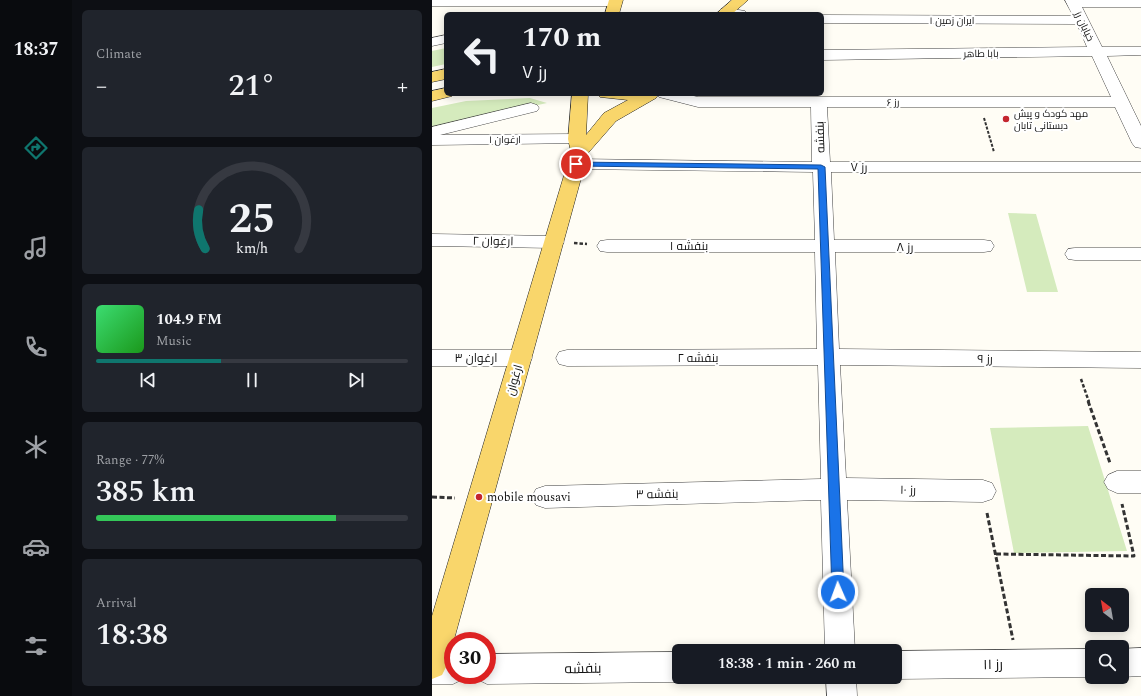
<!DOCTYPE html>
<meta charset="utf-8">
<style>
body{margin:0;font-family:Spectral,Cairo,serif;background:#20242c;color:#f1f3f6;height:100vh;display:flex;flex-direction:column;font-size:15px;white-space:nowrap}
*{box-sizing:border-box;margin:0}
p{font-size:13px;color:#9ea1a6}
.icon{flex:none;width:22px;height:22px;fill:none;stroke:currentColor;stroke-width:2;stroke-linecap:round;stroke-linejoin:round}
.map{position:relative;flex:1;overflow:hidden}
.side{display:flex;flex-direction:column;gap:10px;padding:10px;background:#0d0f14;width:360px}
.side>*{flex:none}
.hud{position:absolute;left:12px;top:12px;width:380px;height:84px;border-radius:6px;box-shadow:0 2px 10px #0003;background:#171b24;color:#f1f3f6;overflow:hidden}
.needle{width:26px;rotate:329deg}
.controls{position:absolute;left:653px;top:588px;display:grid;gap:8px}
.controls a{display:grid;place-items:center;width:44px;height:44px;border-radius:6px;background:#171b24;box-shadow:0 2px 10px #0003;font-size:20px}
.speed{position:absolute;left:12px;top:632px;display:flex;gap:8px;font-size:20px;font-weight:700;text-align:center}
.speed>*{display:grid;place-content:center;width:52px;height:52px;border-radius:50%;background:#171b24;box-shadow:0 2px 10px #0003;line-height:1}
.speed .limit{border:6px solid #d22;background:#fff;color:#111}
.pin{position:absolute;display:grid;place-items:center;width:34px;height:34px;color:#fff;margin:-17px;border:2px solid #fff;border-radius:50%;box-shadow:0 1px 4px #0007}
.me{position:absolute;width:44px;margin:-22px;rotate:358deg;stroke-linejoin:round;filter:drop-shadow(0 0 3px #0008)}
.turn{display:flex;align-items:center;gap:14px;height:84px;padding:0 12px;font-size:18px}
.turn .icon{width:52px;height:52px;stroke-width:2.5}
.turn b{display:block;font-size:28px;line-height:34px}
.big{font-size:30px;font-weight:600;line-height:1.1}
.side .tile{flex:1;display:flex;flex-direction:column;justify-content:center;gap:6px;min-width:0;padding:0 14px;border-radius:6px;background:#20242c}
.side .dial{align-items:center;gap:0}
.dial svg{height:104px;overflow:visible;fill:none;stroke:#363941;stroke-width:7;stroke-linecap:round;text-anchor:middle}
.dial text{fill:#f1f3f6;stroke:none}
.song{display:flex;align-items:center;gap:12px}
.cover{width:48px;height:48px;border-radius:6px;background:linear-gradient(135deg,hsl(140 70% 55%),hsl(120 70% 35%))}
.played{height:4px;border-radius:2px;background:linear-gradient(90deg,#0f766e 40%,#363941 40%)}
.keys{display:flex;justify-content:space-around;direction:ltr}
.heat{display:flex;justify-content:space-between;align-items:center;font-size:22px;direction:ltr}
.charge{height:6px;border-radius:3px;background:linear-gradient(90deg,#34c759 77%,#363941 0)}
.trip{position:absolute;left:240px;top:644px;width:230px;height:40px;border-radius:6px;background:#171b24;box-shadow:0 2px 10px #0003;font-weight:600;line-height:40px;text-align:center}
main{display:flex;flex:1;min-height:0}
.menu{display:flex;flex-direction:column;width:72px;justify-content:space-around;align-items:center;background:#090b0e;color:#9ea1a6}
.menu .icon{width:28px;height:28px}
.menu .current{color:#0f766e}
.menu b{font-size:18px;color:#f1f3f6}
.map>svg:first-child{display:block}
.green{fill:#d5ebbd}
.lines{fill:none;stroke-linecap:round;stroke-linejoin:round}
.minor-casing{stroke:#444;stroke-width:1}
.major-casing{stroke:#222;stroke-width:1}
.path-far2{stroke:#333;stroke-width:2;stroke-dasharray:3 1.5;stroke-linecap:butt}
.path-far1{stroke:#333;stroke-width:2.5;stroke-dasharray:3.5 2;stroke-linecap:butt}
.path{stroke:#333;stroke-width:3;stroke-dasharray:5 2.5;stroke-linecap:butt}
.minor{fill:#fff;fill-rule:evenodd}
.major{fill:#f9d66b;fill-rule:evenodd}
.route{fill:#1a73e8;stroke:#114b97}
.poi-dot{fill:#c4262e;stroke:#fff;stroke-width:1.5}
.labels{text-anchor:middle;stroke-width:4;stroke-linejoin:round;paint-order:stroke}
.far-street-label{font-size:10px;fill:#111;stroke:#fff}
.far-poi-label{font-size:10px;fill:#111;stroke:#fff;text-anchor:start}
.street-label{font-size:12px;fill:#111;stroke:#fff}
.poi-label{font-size:12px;fill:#111;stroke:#fff;text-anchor:start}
.near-street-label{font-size:14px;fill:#111;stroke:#fff}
</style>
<main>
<nav class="menu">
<b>18:37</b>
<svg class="icon current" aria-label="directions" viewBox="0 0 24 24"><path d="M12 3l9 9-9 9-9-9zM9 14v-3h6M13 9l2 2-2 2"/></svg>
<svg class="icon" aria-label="music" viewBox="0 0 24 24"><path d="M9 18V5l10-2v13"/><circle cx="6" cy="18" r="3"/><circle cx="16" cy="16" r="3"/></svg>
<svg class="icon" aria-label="phone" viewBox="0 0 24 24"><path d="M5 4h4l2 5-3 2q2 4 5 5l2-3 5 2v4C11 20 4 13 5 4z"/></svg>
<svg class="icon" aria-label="climate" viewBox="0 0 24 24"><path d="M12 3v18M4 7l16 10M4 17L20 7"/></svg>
<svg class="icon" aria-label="car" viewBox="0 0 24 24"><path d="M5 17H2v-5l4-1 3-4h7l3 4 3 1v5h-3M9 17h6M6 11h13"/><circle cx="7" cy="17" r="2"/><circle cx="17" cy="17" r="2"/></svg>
<svg class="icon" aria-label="filters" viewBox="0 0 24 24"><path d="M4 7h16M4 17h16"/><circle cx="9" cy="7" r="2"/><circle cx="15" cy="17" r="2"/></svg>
</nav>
<section class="side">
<div class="tile"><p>Climate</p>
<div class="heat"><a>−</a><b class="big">21°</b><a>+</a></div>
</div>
<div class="tile dial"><svg viewBox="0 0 100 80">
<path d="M14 69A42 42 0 1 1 86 69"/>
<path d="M14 69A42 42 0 0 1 9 39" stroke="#0f766e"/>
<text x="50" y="56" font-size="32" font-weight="700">25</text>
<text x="50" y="72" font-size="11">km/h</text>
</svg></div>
<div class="tile">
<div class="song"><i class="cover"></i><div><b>104.9 FM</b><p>Music</p></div></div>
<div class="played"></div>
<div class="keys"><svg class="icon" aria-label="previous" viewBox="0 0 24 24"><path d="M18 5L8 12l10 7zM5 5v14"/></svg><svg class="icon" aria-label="pause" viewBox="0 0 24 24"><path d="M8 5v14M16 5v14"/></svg><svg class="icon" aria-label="next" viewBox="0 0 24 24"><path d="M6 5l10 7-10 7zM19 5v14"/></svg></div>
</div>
<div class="tile"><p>Range · 77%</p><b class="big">385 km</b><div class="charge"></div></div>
<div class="tile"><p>Arrival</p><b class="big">18:38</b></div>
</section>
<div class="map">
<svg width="709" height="696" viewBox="0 0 709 696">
<rect width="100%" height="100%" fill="#fffdf5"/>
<path class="green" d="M14 48V64L0 67V51Z
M98 98 115 103 0 128V108L34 101Z
M576 213 604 214 626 292H595Z
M656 426 695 551 582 553 558 428Z"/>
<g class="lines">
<defs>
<path id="minor" d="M0 0H188L189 2 187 5 182 6H0Z
M633 0H709V7H650L670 47H709V55L675 56 709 126V148L703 147 700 143 683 107H395L398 162H709V172H399L402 240H552L559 241 562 246 559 251 552 252H403L407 349 709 352V368L408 365 414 478 551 480 560 483 564 491 560 499 551 502 415 500 423 651H393L389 500 113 508 104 505 100 497 104 489 113 486 389 479 386 365 135 366 127 364 124 358 127 352 135 350 385 349 383 252H175L168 251 165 246 168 241 175 240H383L381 172 144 169 138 168 135 164 138 160 144 159 380 162 379 107H266L227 97 225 94H253L266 97H679L660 56 390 60V50L655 47 645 24 390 23V15L641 16Z
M294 8 313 11 315 14H288L287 12 289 9Z
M14 35V43L0 46V38Z
M99 103 105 105 107 108 105 111 8 135 145 134 151 135 154 139 151 143 0 145V127Z
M0 234 122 236 129 238 132 242 129 246 122 248 0 246Z
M643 248H709V260H643L636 259 633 254 636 249Z
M0 350H89L97 352 100 358 97 364 89 366H0Z
M685 471H709V493H685L676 489 672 482 676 475Z
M709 648V676L690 677H689L690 649Z
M660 649V677L463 679 457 677H463V651Z
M247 652V677H258L247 682 55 684 45 679 43 675H55V654Z
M0 654H21V675H33L31 679 21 684H0Z
M394 677H424L425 696H395Z"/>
<path id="major" d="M177 0H191L187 14H173Z
M300 0H316L300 14H284Z
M14 69V79L0 82V72Z
M14 88V94H21L20 96 0 101V91Z
M140 94H156L154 135 172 113 196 100 168 97 166 94 226 95 224 98 184 121 156 153 15 665 10 675 0 679V616L139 152 136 139Z"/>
</defs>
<use href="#minor" class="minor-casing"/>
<use href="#major" class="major-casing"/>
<path class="path-far2" d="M552 118 562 152"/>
<path class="path-far1" d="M142 243 155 244
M649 379 657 402"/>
<path class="path" d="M656 401 678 463
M0 497 23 498
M72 498 89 497
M555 513 581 640
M564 554 702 556 690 504"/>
<use href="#minor" class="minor"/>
<use href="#major" class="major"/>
</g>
<path class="route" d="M142 162 389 165 393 167 412 592 410 596 406 598 402 596 400 592 386 169 144 166 141 164Z"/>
<g class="poi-dot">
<circle cx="574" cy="119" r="4"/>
<circle cx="47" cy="497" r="4"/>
</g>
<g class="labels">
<g class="far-street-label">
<text x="520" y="24">ایران زمین ۱</text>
<text transform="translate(653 26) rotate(64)" y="4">خیابان رز</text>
<text transform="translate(549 53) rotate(-1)" y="4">بابا طاهر</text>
<text x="461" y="106">رز ۶</text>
<text x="73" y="143">ارغوان ۱</text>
</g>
<g class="far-poi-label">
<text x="582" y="117">مهد کودک و پیش<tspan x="582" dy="12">دبستانی تابان</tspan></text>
</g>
<g class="street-label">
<text transform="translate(388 137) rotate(-92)" y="4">بنفشه</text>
<text x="427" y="171">رز ۷</text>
<text transform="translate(61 241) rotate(1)" y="4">ارغوان ۲</text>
<text x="257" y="250">بنفشه ۱</text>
<text x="473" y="251">رز ۸</text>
<text x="44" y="362">ارغوان ۳</text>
<text x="266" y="362">بنفشه ۲</text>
<text transform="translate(553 359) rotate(1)" y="4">رز ۹</text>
<text transform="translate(82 380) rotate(-74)" y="4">ارغوان</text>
<text transform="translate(476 490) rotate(1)" y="4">رز ۱۰</text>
<text transform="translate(225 494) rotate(-1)" y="4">بنفشه ۳</text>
</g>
<g class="poi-label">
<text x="55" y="501">mobile mousavi</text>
</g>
<g class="near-street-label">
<text transform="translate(561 664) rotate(-1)" y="5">رز ۱۱</text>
<text transform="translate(151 668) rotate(-1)" y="5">بنفشه</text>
</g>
</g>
</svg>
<div class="controls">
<a><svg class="needle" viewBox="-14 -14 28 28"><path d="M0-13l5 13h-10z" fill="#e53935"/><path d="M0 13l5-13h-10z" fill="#9ea1a6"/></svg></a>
<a><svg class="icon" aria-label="search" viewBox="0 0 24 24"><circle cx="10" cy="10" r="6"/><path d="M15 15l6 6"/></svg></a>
</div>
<div class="speed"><div class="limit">30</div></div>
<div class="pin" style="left:144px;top:164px;background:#d93025"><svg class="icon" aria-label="arrive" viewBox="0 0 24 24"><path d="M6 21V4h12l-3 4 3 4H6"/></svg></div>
<svg class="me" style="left:406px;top:592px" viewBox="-20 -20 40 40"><circle r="17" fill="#1a73e8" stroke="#fff" stroke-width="3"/><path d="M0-11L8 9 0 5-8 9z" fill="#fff"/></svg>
<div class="trip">18:38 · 1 min · 260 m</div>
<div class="hud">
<div class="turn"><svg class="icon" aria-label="left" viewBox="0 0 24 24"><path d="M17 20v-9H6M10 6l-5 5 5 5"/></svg><div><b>170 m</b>رز ۷</div></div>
</div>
</div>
</main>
